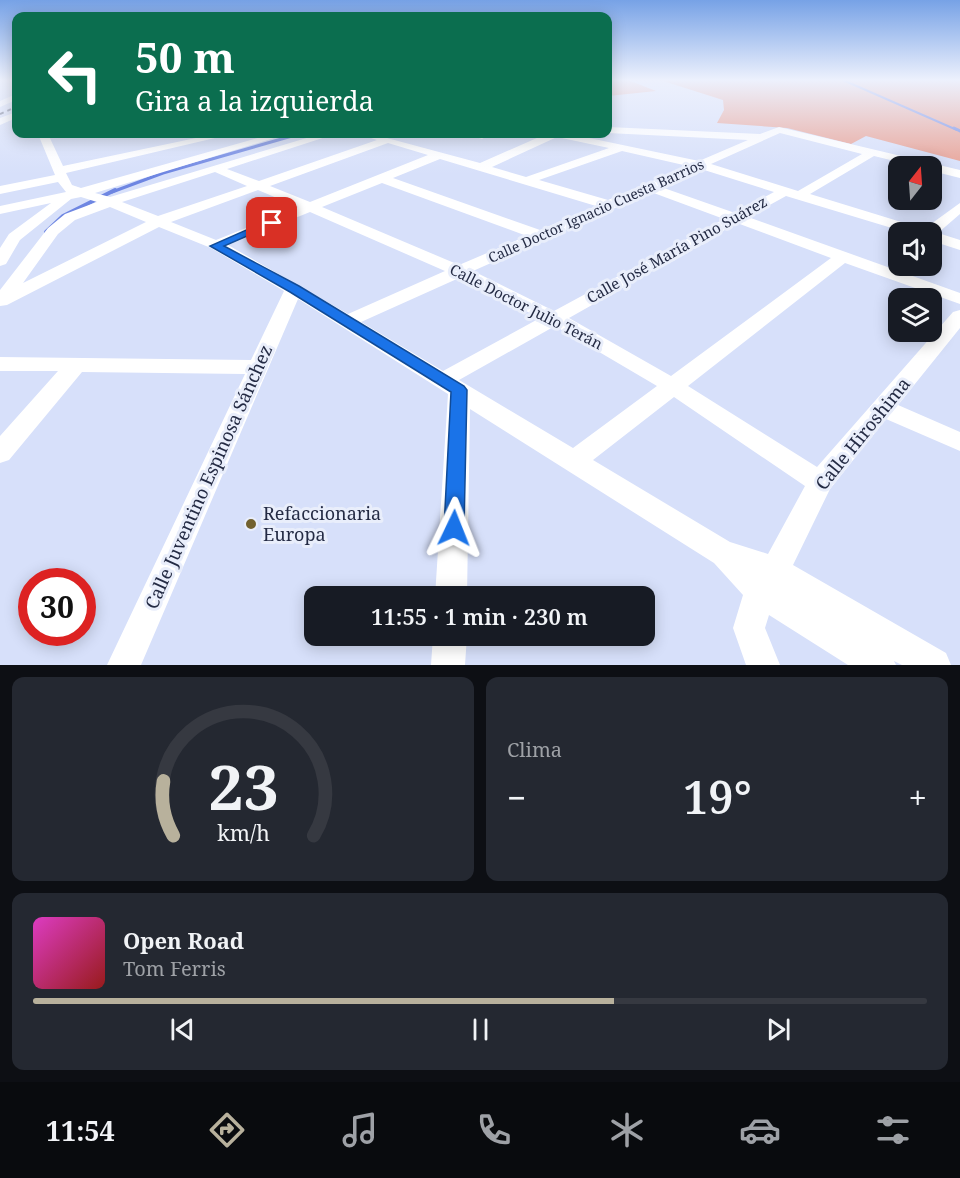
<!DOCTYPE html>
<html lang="es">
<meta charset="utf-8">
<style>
body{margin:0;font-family:"Noto Serif",serif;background:#242831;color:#f1f3f6;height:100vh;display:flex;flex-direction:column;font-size:22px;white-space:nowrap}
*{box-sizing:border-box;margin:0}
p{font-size:20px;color:#9ea1a6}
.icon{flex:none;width:33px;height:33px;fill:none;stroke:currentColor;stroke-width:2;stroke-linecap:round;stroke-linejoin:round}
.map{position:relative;height:665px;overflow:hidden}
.panel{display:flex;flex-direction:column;gap:12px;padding:12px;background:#0d0f14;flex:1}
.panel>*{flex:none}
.top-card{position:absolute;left:12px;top:12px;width:600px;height:126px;border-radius:12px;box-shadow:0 3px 15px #0003;background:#0b6e4f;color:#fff;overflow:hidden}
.needle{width:39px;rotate:17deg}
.buttons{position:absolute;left:888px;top:156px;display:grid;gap:12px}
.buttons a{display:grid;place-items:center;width:54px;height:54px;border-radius:12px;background:#171b24;box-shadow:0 3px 15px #0003;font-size:30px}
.speed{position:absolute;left:18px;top:568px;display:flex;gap:12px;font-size:30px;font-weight:700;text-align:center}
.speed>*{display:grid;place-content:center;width:78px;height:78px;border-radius:50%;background:#171b24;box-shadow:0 3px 15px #0003;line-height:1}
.speed .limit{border:9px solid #d22;background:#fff;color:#111}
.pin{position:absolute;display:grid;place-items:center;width:51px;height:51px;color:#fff;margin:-26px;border-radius:12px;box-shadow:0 3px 9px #0006}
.me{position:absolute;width:66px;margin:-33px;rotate:2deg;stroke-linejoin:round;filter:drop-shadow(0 0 4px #0008)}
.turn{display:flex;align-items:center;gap:21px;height:126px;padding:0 24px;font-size:27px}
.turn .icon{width:78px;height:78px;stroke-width:2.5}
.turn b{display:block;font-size:42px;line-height:51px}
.big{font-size:45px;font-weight:600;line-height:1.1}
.panel .card{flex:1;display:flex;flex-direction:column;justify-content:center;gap:9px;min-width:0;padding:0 21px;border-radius:12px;background:#242831}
.panel .dial{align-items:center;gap:0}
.dial svg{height:156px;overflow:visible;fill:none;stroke:#363941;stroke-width:7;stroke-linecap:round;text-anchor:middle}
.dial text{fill:#f1f3f6;stroke:none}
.song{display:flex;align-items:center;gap:18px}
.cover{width:72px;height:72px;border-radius:9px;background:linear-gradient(135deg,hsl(310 70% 55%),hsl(0 70% 35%))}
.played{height:6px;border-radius:3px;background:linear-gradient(90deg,#b8b19c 65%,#363941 65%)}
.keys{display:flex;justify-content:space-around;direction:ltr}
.heat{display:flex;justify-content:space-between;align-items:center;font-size:33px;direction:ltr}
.panel .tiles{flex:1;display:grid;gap:12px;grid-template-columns:1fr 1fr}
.card:last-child{grid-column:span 2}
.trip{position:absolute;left:304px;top:586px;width:351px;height:60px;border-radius:12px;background:#171b24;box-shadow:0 3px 15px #0003;font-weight:600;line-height:60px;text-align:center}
.tab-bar{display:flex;height:96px;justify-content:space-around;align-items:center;background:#090b0e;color:#9ea1a6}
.tab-bar .icon{width:42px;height:42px}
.tab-bar .on{color:#b8b19c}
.tab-bar b{font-size:27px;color:#f1f3f6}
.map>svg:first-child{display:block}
.green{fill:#e8a093}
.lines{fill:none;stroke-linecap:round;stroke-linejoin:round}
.stream-far2{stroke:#6e86e2;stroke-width:2}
.stream-far1{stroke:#6e86e2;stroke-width:3}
.stream{stroke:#6e86e2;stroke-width:4}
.minor{fill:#fff;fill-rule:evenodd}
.rail{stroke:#525973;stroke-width:2;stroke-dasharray:4 4;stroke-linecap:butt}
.route{fill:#1a73e8;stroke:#114b97;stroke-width:1.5}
.poi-dot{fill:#72612f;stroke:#e9eefb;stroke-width:2}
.labels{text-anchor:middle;stroke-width:6;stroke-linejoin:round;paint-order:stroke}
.far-street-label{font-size:14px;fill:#242b44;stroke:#e9eefb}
.street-label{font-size:15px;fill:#242b44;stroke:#e9eefb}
.near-street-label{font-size:18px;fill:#242b44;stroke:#e9eefb}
.near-poi-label{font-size:18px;fill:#242b44;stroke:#e9eefb;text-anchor:start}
</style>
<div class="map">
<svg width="960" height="665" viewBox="0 0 960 665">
<rect width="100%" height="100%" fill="#d7e0fa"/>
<path class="green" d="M608 80H628L656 91 608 96Z
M660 80H960V161L866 136 851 144 787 128 717 123 724 110 723 100Z"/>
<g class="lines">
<path class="stream-far2" d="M843 80 957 130"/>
<path class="stream-far1" d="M954 128 960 131
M112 192 163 173 299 134"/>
<path class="stream" d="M46 232 63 216 115 190"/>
<path class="minor" d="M16 94V100L0 107V101Z
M16 112V118L0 125V118Z
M608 127 760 134 779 127 960 170V178L932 171V166H915L874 156 810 194 924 229 960 203V214L938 233 960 240V250L932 241V232H905L786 196 748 217 960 293V304L845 263 688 386 817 467 953 312 960 310V328L898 405 960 432V451L886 419 830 489 793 565 946 653 951 665H902L894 661 896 665H848L769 615 765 628 780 665H746L733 628 743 595 714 563 470 409 467 597H435L448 394 298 299 141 665H107L245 374 82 372 9 460 0 463V436L58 371H0V357L251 360 284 291 211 248 159 227 7 305 0 306V290L48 228 65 214 97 202 81 197 71 199 20 240 6 264 0 266V248L9 234 51 203 0 214V206L66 192 58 182 0 194V186L55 175 38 134H48L63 166 215 134H232L66 173 72 185 81 188 272 134H287L95 193 110 197 320 134H335L227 169 259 181 377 140 371 138 372 134 480 163 546 134H570L699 161 748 140 608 133ZM780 133 862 154 798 191 711 164ZM557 137 609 148 526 177 492 167ZM388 143 428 155 310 202 270 186ZM622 151 688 166 608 200 539 180ZM440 159 596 206 540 230 393 178ZM701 169 774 192 735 213 661 187ZM215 172 247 186 158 216 122 202ZM382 183 527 236 459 265 322 207ZM258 190 298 207 216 240 171 222ZM651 192 724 219 554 311 473 271ZM110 207 146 222 23 283 58 234 75 220ZM310 212 445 271 348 314 228 245ZM737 223 831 258 671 376 569 318ZM459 278 540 318 443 371 361 322ZM555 326 657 386 573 448 459 380ZM674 397 805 486 768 554 730 542 593 460Z
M466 134H485L487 136 482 139Z
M433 636H467L465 665H431Z"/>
<path class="rail" d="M0 114 16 107"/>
</g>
<linearGradient id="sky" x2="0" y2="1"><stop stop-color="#77a2e6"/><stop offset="0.46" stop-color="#edf1fd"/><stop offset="1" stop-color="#edf1fd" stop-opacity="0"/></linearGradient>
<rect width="960" height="174" fill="url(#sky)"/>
<path class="route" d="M269 220 277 223 224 246 299 286 464 386 467 390 464 528 461 534 454 537 447 534 444 528 451 392 290 292 210 246Z"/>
<circle class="poi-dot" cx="251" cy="524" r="6"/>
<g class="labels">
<g class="far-street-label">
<text transform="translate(596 211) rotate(-24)" y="5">Calle Doctor Ignacio Cuesta Barrios</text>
</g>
<g class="street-label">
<text transform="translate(677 250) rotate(-29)" y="5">Calle José María Pino Suárez</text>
<text transform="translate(526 307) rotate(27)" y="5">Calle Doctor Julio Terán</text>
</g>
<g class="near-street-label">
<text transform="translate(863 434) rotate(-51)" y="6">Calle Hiroshima</text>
<text transform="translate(209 477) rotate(-66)" y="6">Calle Juventino Espinosa Sánchez</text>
</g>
<g class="near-poi-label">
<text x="263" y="520">Refaccionaria<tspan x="263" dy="21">Europa</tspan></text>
</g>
</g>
</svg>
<div class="buttons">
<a><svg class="needle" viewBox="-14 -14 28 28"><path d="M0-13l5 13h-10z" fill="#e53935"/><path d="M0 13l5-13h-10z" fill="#9ea1a6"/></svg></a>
<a><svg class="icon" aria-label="sound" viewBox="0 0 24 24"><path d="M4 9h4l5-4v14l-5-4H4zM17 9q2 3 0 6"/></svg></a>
<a><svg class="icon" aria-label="layers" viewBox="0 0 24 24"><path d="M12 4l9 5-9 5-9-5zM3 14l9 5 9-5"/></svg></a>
</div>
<div class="speed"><div class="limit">30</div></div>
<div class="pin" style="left:272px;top:223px;background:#d93025"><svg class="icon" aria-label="arrive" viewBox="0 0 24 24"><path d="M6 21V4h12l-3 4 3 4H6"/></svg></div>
<svg class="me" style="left:454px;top:528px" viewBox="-20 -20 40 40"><path d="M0-17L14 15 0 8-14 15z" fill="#1a73e8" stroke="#fff" stroke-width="4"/></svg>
<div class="trip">11:55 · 1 min · 230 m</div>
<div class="top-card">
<div class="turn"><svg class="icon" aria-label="left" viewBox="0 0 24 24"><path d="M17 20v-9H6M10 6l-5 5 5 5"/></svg><div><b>50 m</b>Gira a la izquierda</div></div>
</div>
</div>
<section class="panel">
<div class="tiles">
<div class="card dial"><svg viewBox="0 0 100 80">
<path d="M14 69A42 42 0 1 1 86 69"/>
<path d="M14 69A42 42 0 0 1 9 41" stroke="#b8b19c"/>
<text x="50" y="56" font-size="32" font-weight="700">23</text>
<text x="50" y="72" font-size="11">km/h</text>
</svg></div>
<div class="card"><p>Clima</p>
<div class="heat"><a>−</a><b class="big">19°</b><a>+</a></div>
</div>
<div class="card">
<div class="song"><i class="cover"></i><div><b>Open Road</b><p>Tom Ferris</p></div></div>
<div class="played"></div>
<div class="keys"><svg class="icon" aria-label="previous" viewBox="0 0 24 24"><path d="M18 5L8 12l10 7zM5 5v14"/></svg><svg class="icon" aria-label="pause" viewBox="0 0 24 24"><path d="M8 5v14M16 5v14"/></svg><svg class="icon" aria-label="next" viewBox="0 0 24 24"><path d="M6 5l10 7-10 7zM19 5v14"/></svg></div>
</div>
</div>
</section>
<nav class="tab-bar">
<b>11:54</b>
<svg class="icon on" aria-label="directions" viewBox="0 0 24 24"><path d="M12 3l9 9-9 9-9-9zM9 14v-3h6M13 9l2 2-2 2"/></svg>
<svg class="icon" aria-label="music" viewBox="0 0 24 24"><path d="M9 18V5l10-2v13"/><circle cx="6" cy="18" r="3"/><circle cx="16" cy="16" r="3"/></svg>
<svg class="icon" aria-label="phone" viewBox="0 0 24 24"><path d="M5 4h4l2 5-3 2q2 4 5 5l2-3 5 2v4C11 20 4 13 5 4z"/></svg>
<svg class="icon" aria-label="climate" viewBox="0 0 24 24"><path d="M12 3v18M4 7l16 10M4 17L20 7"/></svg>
<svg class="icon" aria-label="car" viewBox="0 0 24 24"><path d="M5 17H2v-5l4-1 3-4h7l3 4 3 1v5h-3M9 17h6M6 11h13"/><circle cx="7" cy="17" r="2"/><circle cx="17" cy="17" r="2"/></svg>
<svg class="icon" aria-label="filters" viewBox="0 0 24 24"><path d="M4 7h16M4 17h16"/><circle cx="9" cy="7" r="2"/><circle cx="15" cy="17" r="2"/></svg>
</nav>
